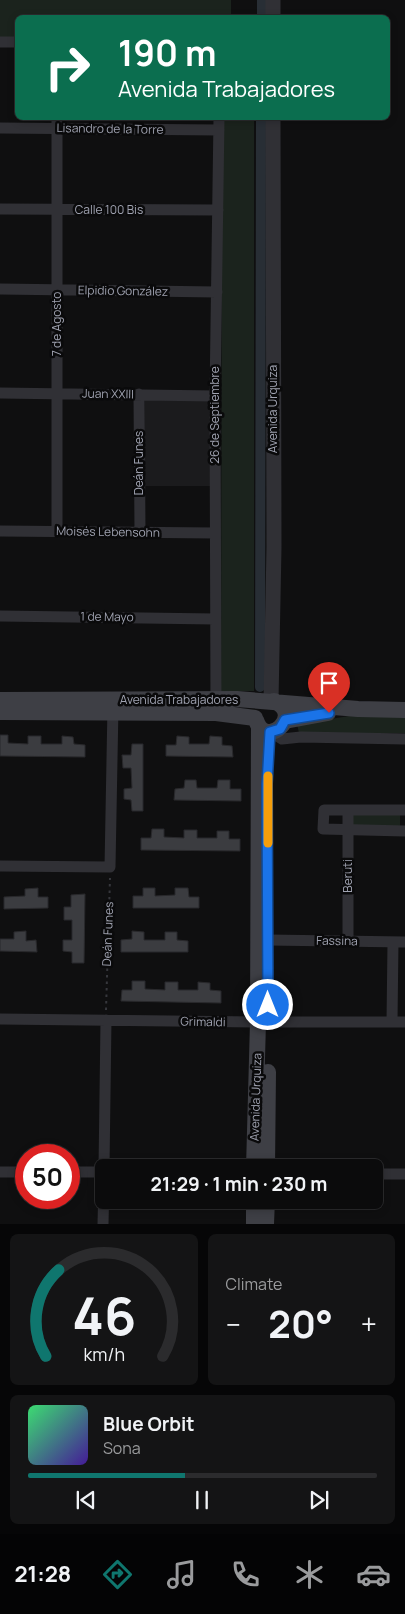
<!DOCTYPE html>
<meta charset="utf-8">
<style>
body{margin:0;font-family:Manrope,sans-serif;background:#141415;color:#f1f3f6;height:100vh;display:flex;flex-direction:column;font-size:19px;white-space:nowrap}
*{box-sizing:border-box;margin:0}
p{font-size:16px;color:#9a9b9d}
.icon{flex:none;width:28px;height:28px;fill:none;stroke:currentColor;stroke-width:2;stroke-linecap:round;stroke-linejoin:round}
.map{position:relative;height:1224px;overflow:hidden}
.details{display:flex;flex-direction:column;gap:10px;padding:10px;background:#060607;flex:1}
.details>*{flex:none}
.banner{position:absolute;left:15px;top:15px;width:375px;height:105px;border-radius:8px;box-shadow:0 2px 8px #0003,0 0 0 1px #2b2b2d;background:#0b6e4f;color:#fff;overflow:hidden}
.speed{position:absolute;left:15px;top:1144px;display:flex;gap:10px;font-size:25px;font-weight:700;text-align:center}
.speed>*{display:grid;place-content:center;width:65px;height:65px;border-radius:50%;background:#0b0b0c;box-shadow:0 2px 8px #0003,0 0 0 1px #2b2b2d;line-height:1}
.speed .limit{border:8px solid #d22;background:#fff;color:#111}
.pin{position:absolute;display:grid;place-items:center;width:42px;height:42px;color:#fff;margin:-51px -21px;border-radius:50% 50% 50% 0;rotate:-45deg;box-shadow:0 0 5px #0007}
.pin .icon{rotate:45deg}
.me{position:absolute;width:55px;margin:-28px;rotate:0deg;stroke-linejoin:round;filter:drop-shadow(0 0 4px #0008)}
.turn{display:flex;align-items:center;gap:18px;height:105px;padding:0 20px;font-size:22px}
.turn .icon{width:65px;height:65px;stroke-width:2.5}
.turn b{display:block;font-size:35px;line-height:42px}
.big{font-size:38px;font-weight:700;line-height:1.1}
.details .card{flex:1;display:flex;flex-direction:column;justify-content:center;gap:8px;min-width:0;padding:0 18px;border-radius:8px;background:#141415}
.details .dial{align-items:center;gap:0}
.dial svg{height:130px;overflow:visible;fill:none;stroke:#2b2b2d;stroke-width:7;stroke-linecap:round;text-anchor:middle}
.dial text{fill:#f1f3f6;stroke:none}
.song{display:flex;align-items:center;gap:15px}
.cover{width:60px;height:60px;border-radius:8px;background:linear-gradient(135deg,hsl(140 70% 55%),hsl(260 70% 35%))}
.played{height:5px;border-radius:2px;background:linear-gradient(90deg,#0f766e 45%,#2b2b2d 45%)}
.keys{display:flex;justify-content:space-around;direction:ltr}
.heat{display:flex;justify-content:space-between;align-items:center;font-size:28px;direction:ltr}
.details .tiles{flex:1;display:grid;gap:10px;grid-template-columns:1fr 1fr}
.card:last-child{grid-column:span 2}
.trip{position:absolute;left:95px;top:1159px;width:288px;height:50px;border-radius:8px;background:#0b0b0c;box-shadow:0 2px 8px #0003,0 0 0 1px #2b2b2d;font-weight:700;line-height:50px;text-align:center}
.tab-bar{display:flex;height:80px;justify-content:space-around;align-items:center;background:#040405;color:#9a9b9d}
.tab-bar .icon{width:35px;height:35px}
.tab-bar .on{color:#0f766e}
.tab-bar b{font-size:22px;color:#f1f3f6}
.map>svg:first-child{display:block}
.built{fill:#1b1b1d}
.green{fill:#1b231d}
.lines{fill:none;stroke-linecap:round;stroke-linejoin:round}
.canal{stroke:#282e35;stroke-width:10}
.building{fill:#3b3c40;stroke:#29292c}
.path{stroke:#36373c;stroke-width:2;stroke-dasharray:2.5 4;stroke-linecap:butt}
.minor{stroke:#303035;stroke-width:11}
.tertiary{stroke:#303035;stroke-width:15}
.secondary{stroke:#3e3f45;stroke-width:16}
.route-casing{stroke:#114b97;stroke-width:12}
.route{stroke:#1a73e8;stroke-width:9}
.slow{stroke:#f59e0b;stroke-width:9}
.labels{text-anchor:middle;stroke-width:5;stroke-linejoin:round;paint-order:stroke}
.street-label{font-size:12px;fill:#a0a3b1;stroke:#0a0a0b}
</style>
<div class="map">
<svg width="405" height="1224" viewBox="0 0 405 1224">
<rect width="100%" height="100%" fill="#0f0f10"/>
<path class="built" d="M145 398H213L212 486H145Z"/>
<path class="green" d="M0 0H231V17L18 18 17 37H0Z
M222 118H254V691H221Z
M356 715H405V733H299L297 724Z
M352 814 400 815V827L352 826Z"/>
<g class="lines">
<path class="canal" d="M262 18V0
M260 687 261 118"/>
</g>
<path class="building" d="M0 735H8V743L28 744V736H41V744H62V736L73 737 74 744 85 745V757L0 756Z
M177 736 189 737V744H209L210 736 222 737V745L232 746 233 757 166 756V745H176Z
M132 744H143V811H132L131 800 124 799V789L132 788 131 768H123L122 755H131Z
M185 780H196L197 788H217L218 780H230V789H241V801L174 800 175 789 184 788Z
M152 829H164V837L184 838V830H197V838H217V831H229V839H240V851L141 850V838H151Z
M38 888V897H48V908L4 909V897L25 896V889Z
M143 888H155V896L175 895V888H188L189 897H199V908H133V896H143Z
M85 894 84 963H72V952L63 951V940H72V920H64V907H71V895Z
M26 931V941L36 940 37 952 0 951V939H14V932Z
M132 931 144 932V940H165V932H177V940L188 941V952H121V940L132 939Z
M132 981H145V989L165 990V982H178V990H198V982L210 983V990L221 991V1003L121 1001 122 990H132Z"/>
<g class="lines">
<path class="path" d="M106 1010 110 878"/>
<path class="minor" d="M0 42H18
M0 128 219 130
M0 209 218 210
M0 289 217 292
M0 393 215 396
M139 394 140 532
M0 531 215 533
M57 531V118
M0 616 215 619
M216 707 215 396 219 118
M271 732 282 739 301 737 405 739
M348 810V941
M405 810H324L323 829 405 831
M0 866 110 867 113 706
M268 940 405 942
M0 1019 258 1022H405
M392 1022 393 942
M104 1168 106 1020
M0 1172H26
M69 1172H104
M374 1174H405
M103 1224 104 1183"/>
<path class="tertiary" d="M273 18V0
M271 701 274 547 273 118"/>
<path class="secondary" d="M0 700 237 699 358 709 405 710
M0 712 216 713 255 718
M256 720C266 751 305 714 274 701
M285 721 328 713
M254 1168 258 1022 259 727
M267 1168 268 1072
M254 1200V1224
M266 1224 267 1200"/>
</g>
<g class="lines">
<defs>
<path id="route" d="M268 1005 267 784 270 732 280 729 285 720 329 713"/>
</defs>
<use href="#route" class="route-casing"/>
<use href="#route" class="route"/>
<path class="slow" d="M268 843V776"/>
</g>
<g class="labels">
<g class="street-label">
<text transform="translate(110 129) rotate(1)" y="4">Lisandro de la Torre</text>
<text x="109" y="214">Calle 100 Bis</text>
<text transform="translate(123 291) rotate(1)" y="4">Elpidio González</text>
<text transform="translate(57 324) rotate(-90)" y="4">7 de Agosto</text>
<text transform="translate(108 394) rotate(1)" y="4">Juan XXIII</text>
<text transform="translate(273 409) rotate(-90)" y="4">Avenida Urquiza</text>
<text transform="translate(215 415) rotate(-90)" y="4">26 de Septiembre</text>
<text transform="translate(139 463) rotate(-90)" y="4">Deán Funes</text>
<text transform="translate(108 532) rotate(1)" y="4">Moisés Lebensohn</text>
<text transform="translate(107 617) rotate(1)" y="4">1 de Mayo</text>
<text x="179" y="704">Avenida Trabajadores</text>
<text transform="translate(348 876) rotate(-90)" y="4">Beruti</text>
<text transform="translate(108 934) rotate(-88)" y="4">Deán Funes</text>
<text transform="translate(337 941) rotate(1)" y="4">Fassina</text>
<text transform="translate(203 1022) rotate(1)" y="4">Grimaldi</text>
<text transform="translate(256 1097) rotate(-88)" y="4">Avenida Urquiza</text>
</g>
</g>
</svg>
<div class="speed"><div class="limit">50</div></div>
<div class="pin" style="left:329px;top:713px;background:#d93025"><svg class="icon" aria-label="arrive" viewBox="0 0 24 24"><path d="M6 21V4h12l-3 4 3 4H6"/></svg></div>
<svg class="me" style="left:268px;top:1005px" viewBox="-20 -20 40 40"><circle r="17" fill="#1a73e8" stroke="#fff" stroke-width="3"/><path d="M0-11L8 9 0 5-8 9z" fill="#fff"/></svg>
<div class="trip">21:29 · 1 min · 230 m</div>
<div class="banner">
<div class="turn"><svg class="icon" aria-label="right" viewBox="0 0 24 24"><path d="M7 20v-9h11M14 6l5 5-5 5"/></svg><div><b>190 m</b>Avenida Trabajadores</div></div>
</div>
</div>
<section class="details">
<div class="tiles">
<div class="card dial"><svg viewBox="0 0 100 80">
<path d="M14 69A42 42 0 1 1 86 69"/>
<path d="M14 69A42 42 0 0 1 22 16" stroke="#0f766e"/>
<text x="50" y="56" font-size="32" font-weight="700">46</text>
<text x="50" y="72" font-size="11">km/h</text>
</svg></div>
<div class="card"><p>Climate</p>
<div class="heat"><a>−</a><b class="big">20°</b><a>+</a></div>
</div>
<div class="card">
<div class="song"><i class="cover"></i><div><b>Blue Orbit</b><p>Sona</p></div></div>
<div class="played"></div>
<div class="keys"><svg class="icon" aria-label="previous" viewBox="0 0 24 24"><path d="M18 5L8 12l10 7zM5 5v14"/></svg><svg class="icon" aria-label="pause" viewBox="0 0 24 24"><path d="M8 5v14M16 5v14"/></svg><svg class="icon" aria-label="next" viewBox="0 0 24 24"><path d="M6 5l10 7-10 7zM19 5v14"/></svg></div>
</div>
</div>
</section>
<nav class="tab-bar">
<b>21:28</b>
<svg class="icon on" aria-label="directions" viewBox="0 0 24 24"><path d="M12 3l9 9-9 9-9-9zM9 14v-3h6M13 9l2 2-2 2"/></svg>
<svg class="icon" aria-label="music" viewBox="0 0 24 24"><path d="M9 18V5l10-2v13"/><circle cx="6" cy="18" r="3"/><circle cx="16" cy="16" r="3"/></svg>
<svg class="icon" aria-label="phone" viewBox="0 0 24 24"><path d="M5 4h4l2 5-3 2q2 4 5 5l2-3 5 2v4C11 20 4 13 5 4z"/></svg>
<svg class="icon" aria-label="climate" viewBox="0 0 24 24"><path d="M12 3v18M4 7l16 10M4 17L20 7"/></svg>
<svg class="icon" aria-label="car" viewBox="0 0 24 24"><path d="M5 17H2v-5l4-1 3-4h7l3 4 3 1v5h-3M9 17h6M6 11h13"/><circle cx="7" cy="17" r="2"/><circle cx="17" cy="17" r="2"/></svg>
</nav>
